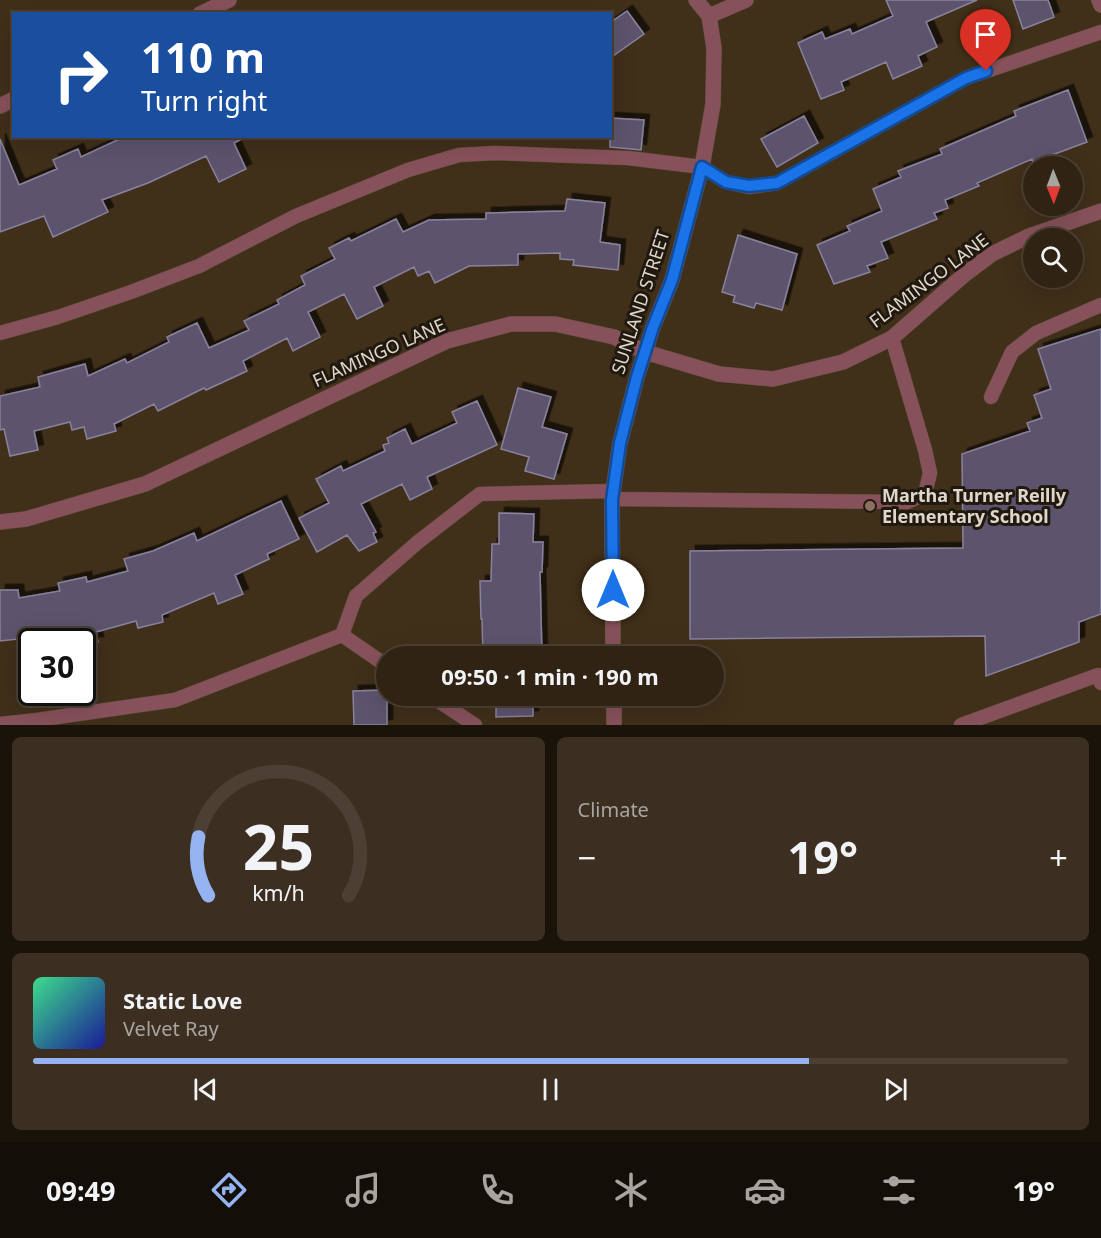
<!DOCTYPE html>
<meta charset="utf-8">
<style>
body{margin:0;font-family:"Noto Sans",sans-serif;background:#3c2f21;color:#f1f3f6;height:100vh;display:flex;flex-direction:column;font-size:22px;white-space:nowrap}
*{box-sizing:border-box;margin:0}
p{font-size:20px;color:#a8a4a0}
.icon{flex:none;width:33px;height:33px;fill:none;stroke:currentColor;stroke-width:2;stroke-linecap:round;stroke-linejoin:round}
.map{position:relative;height:725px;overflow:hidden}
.sheet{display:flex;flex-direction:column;gap:12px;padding:12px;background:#1a130a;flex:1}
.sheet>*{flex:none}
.guide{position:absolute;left:12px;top:12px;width:600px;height:126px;border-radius:0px;box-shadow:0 6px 24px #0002,0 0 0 2px #4b4033;background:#1a4fa0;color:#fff;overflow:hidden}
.needle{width:39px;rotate:179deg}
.buttons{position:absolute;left:1023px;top:156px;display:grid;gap:12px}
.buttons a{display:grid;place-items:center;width:60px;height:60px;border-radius:50%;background:#302313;box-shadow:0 6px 24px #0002,0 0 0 2px #4b4033;font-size:30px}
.speed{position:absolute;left:18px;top:628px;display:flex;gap:12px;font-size:30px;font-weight:700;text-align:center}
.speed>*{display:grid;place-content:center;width:78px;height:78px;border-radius:50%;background:#302313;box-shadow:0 6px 24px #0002,0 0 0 2px #4b4033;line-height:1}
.speed .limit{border:3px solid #111;border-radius:9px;background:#fff;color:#111}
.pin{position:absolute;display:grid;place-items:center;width:51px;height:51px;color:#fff;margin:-62px -26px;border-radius:50% 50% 50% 0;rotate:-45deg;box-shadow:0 0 6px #0007}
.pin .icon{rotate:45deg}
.me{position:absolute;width:66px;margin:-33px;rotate:0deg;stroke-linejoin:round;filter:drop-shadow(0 0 4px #0008)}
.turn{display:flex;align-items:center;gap:21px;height:126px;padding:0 30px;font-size:27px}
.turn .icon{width:78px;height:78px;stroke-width:2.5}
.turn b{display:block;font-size:42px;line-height:51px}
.big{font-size:45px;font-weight:700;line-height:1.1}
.sheet .widget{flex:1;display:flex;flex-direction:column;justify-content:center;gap:9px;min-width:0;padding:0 21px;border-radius:9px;background:#3c2f21}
.sheet .dial{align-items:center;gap:0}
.dial svg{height:156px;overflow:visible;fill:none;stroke:#4b4033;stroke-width:7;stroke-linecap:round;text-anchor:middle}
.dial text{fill:#f1f3f6;stroke:none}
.song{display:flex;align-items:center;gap:18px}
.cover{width:72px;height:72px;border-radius:9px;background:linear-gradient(135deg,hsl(150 70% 55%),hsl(240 70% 35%))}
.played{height:6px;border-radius:3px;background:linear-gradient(90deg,#95b2f1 75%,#4b4033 75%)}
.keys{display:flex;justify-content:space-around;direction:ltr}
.heat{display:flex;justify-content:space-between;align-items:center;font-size:33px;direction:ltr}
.sheet .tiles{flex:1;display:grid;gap:12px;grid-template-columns:1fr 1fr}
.widget:last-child{grid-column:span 2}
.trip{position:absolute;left:376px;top:646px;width:348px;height:60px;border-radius:30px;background:#302313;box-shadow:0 6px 24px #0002,0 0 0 2px #4b4033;font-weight:700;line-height:60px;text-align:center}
.tab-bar{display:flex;height:96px;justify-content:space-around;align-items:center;background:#130e08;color:#a8a4a0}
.tab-bar .icon{width:42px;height:42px}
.tab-bar .active{color:#95b2f1}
.tab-bar b{font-size:27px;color:#f1f3f6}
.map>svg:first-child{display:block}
.building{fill:#5b536d;stroke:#89829e;stroke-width:1.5;filter:url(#shadow)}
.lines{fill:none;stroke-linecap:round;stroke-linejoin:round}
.service-casing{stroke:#5d4d39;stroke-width:15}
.minor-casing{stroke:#5d4d39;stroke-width:16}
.service{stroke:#87515b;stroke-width:14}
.minor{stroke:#87515b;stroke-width:15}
.route-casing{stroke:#114b97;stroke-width:15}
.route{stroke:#1a73e8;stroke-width:10}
.education-dot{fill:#8d6e63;stroke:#20190f;stroke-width:2}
.labels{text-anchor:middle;stroke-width:6;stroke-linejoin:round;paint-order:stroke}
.street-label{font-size:18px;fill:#e1d6c9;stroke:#20190f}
.poi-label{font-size:18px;font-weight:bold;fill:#e1d6c9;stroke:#20190f;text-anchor:start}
</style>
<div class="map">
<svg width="1101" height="725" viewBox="0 0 1101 725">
<defs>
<filter id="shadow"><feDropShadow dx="5.5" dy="-5.5" stdDeviation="0" flood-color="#0009"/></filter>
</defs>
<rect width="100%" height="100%" fill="#402f19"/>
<path class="building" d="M886 0H977L926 22 937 47 918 56 922 66 893 79 886 62 841 82 844 90 821 99 798 43 822 32 825 39 850 29 852 34 893 16Z
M1013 0H1048L1054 17 1023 29Z
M627 11 644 34 610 58V23Z
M1068 90 1087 142 1033 162 1032 159 977 183 979 186 945 200 948 208 934 213 937 219 881 242 888 258 867 266 870 272 834 284 817 245 850 231 847 226 882 211 873 189 901 177 898 171 942 154 940 149 1016 116 1014 111Z
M804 116 818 143 777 167 761 139Z
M610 118 644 120 641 150 610 147Z
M126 136H247L234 143 246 169 219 182 206 156 148 183 102 200 108 212 53 237 44 216 0 232V139L19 185 57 169 53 160 78 149 81 157Z
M567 199 605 203 600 242 620 245 618 270 573 265 574 260 560 259V253L518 254V265L469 266 435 283 429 271 418 276 414 267 374 287 383 306 357 319 344 294 308 312 320 337 293 351 287 338 243 361 247 371 206 390 204 388 158 411 154 404 114 424 116 431 87 439 84 427 72 430 70 422 34 431 38 450 10 456 4 429 0 430V396L40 387 38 377 85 364 88 376 125 359 127 363 169 342 167 337 197 323 209 348 249 330 244 321 279 304 277 300 305 285 301 276 335 259 329 248 349 238 351 241 396 219 403 232 429 220 486 219V213L565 211Z
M738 235 797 254 782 310 756 303 754 308 733 302 735 296 722 292Z
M1101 329V614L1079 622V642L986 676 985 636 690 639V551L963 548 962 454 1030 431 1027 423 1042 418 1034 395 1051 389 1038 349Z
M518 388 551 397 542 427 567 434 554 479 525 471 529 457 501 449Z
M477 401 497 445 427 477 432 489 410 500 402 484 361 504 376 532 373 533 377 542 359 551 347 535 317 552 299 518 329 503 316 479 341 466 343 471 385 451 383 445 389 443 387 438 405 429 412 444 457 423 452 412Z
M281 501 299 539 267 554 269 559 235 575 243 594 218 604 214 593 162 615 163 622 138 628 136 621 96 632 98 642H37L36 637 0 641V590H18L19 598 60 591 58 583 86 577 87 582 128 571 124 559 153 551 194 533 197 541Z
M499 513 534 514 533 542H543L542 572H540L542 657H483L482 619H481L480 581H491L492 544H499Z
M387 690V725H354L353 691Z
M496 696H533V716L496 717Z"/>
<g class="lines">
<defs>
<path id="service" d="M0 333 58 317 131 292 199 266 296 216 408 170 459 155 495 153 628 158 702 167 726 182 749 187 777 183 966 78 1101 32
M991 397 1012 352 1036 333 1101 305
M612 499 907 502 925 494 930 473 925 450 892 338
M342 635 356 596 418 542 480 494 612 491
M431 696 475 725
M0 724 37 720 175 700 342 635 387 666
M961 725 1098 675 1101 683"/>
<path id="minor" d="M1099 0 1101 5
M200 14 229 0
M709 16 746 0
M0 106 14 99
M0 522 26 519 145 484 447 341 511 324H555L614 337 645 352 719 374 773 379 843 362 892 338 964 275 992 254 1029 236 1101 211
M613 657 612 499 620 443 637 377 653 327 672 280 702 167 713 104 714 48 709 16 696 0
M614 696V725"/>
</defs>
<use href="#service" class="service-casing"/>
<use href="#minor" class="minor-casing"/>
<use href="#service" class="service"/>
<use href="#minor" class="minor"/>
</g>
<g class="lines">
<defs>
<path id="route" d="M613 590 612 500 620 443 637 377 653 327 672 280 702 167 726 182 749 186 777 183 966 78 986 71"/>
</defs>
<use href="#route" class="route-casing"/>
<use href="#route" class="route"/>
</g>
<circle class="education-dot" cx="870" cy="506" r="6"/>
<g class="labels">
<g class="street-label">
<text transform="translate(929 281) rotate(-37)" y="6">FLAMINGO LANE</text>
<text transform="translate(641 302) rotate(-72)" y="6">SUNLAND STREET</text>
<text transform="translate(379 353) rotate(-24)" y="6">FLAMINGO LANE</text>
</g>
<g class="poi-label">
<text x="882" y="502">Martha Turner Reilly<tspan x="882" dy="21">Elementary School</tspan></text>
</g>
</g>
</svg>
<div class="buttons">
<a><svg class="needle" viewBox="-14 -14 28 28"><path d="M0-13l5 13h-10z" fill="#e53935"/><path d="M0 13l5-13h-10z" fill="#a8a4a0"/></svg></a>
<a><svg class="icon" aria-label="search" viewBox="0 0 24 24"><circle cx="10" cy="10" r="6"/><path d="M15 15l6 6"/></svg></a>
</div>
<div class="speed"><div class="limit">30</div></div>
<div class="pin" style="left:986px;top:71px;background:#d93025"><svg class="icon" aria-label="arrive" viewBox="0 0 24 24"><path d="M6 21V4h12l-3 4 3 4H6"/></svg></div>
<svg class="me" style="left:613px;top:590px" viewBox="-20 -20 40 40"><circle r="19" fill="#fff"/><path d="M0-13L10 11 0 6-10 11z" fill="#1a73e8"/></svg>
<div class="trip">09:50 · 1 min · 190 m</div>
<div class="guide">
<div class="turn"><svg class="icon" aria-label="right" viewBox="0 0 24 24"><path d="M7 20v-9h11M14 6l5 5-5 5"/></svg><div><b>110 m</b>Turn right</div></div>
</div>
</div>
<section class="sheet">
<div class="tiles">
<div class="widget dial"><svg viewBox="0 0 100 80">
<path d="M14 69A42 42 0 1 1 86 69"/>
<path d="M14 69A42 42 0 0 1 9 39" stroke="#95b2f1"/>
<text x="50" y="56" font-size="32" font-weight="700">25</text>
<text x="50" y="72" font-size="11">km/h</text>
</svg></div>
<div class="widget"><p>Climate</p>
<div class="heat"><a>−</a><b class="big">19°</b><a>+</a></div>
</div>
<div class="widget">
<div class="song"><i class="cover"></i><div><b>Static Love</b><p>Velvet Ray</p></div></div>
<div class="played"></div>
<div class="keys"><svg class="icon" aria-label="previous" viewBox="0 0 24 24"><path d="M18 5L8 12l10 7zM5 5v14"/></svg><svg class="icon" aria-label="pause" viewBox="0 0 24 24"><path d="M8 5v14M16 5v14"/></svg><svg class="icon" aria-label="next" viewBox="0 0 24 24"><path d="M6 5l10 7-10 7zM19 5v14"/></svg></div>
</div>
</div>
</section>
<nav class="tab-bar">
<b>09:49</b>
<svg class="icon active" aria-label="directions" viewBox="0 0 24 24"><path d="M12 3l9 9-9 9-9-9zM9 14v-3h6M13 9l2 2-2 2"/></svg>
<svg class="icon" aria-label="music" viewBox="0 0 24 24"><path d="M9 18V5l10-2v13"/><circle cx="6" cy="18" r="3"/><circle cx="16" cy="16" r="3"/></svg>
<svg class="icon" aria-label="phone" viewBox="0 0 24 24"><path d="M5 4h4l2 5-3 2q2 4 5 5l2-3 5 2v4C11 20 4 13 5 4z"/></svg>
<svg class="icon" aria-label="climate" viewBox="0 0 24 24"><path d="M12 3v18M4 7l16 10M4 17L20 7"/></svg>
<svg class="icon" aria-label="car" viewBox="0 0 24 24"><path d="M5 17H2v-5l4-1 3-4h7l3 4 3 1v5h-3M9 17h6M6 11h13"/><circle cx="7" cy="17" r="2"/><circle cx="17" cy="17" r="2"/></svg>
<svg class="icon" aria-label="filters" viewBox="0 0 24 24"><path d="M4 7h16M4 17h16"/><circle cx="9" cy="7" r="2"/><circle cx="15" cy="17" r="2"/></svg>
<b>19°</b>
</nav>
